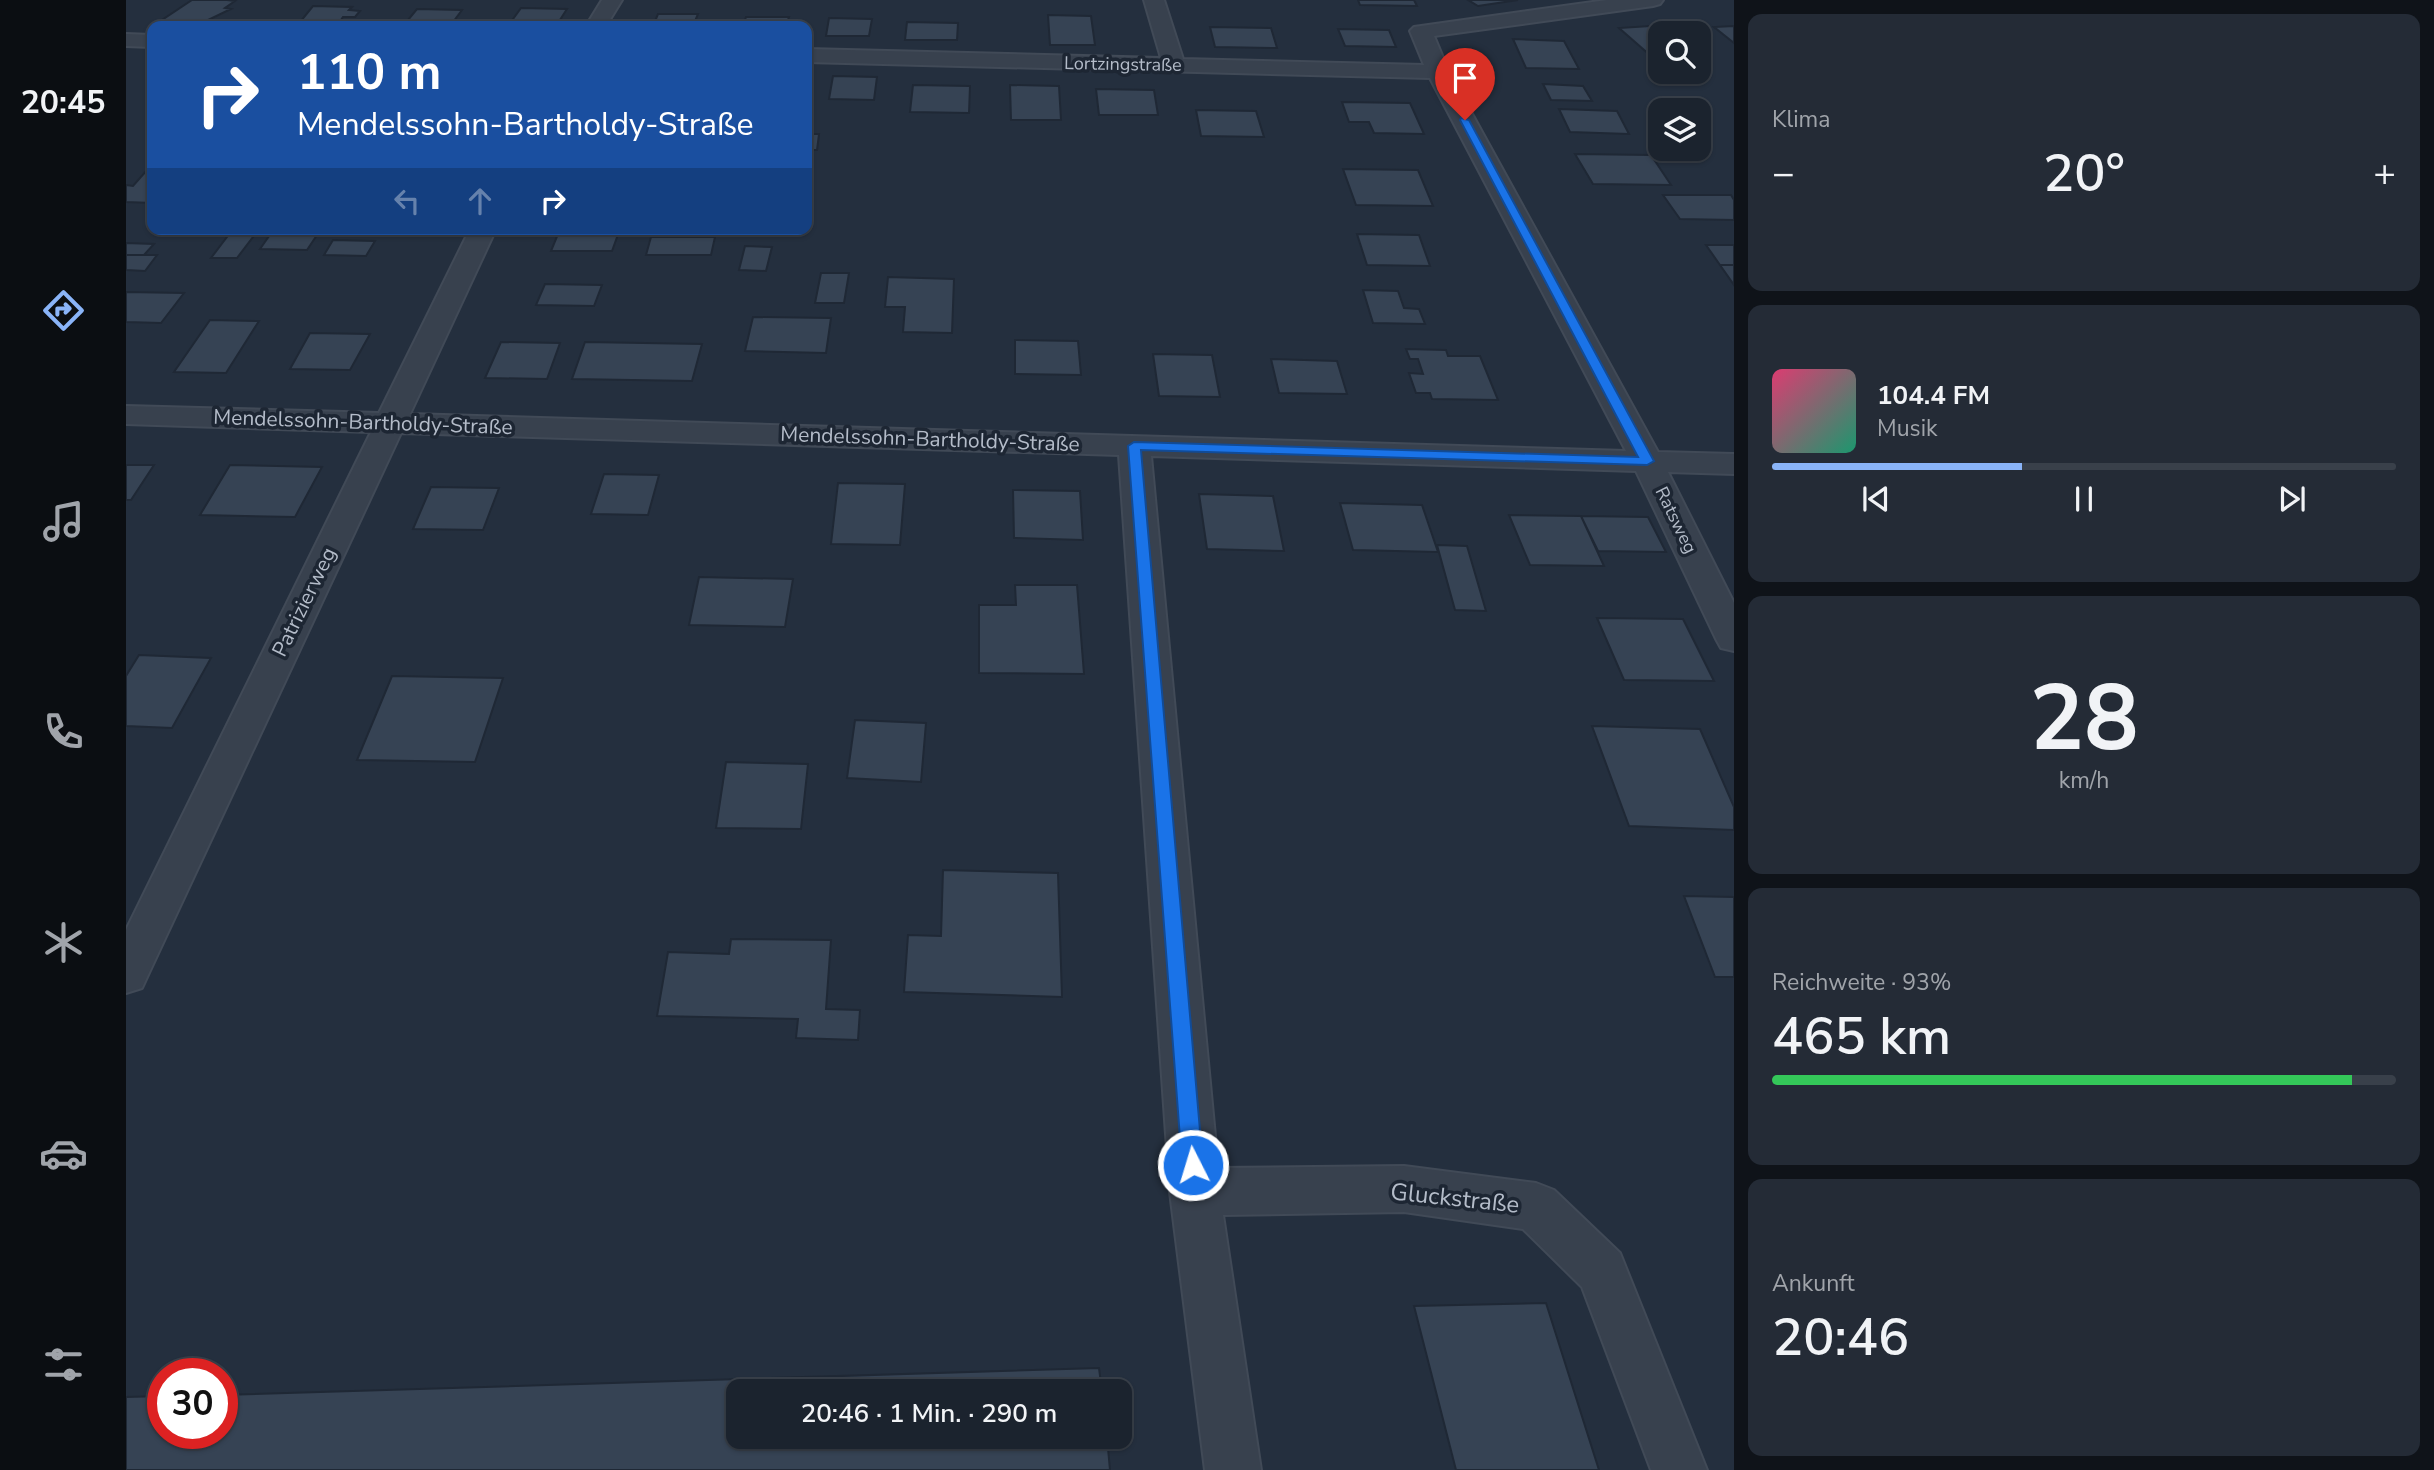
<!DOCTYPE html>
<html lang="de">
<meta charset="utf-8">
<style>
body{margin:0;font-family:"Nunito Sans",sans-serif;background:#242b36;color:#f1f3f6;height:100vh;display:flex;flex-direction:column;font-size:26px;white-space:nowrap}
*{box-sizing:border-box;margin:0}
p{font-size:23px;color:#a0a4aa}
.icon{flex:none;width:38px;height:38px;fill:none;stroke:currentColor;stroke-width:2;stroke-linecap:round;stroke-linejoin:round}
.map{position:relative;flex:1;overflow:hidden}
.drawer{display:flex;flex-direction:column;gap:14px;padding:14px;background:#0f1319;width:700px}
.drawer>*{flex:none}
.top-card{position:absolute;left:21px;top:21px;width:665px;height:214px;border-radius:14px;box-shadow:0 2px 5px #0004,0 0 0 2px #39404a;background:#1a4fa0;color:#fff;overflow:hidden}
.controls{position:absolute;left:1522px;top:21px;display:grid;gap:14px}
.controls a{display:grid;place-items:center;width:63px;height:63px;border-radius:14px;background:#1b232e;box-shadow:0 2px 5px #0004,0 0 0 2px #39404a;font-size:35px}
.speed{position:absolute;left:21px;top:1358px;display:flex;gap:14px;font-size:35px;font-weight:700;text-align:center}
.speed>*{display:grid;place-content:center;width:91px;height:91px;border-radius:50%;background:#1b232e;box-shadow:0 2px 5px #0004,0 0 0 2px #39404a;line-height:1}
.speed .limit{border:10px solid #d22;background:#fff;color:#111}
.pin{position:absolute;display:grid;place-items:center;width:60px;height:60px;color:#fff;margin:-72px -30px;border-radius:50% 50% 50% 0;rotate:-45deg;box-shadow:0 0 7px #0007}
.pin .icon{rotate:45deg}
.me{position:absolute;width:77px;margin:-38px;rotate:355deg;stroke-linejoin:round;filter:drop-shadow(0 0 5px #0008)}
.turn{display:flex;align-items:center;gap:24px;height:147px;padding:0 35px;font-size:32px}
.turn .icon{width:91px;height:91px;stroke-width:2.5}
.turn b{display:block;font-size:49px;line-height:60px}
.lanes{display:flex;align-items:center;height:66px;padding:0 35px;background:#0003;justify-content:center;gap:35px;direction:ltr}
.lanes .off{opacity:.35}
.big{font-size:52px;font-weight:600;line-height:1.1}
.drawer .card{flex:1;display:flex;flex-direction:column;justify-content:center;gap:10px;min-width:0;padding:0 24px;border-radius:14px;background:#242b36}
.drawer .dial{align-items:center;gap:0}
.dial b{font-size:91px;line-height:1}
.song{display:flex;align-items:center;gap:21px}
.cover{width:84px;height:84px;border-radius:10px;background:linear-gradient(135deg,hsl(340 70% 55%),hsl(160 70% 35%))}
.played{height:7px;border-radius:4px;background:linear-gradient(90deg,#8ab4f8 40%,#39404a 40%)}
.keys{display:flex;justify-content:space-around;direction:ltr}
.heat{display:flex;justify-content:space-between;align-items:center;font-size:38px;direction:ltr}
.charge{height:10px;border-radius:5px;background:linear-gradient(90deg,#34c759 93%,#39404a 0)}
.trip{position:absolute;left:600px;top:1379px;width:406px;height:70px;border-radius:14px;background:#1b232e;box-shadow:0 2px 5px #0004,0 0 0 2px #39404a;font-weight:600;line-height:70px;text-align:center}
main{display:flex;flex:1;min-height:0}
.menu{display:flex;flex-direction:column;width:126px;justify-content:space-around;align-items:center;background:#0b0e12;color:#a0a4aa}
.menu .icon{width:49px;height:49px}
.menu .active{color:#8ab4f8}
.menu b{font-size:32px;color:#f1f3f6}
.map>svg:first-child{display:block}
.building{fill:#364354;stroke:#1f2835;stroke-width:2}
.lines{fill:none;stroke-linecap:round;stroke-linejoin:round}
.street-casing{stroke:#414a57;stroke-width:4}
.street{fill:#38414e;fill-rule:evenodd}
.route{fill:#1a73e8;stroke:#114b97;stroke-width:2}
.labels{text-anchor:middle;stroke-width:7;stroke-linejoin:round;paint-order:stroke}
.far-street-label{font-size:18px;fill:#b4bcc9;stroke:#1d2633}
.street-label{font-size:21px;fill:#b4bcc9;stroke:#1d2633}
.near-street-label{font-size:24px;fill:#b4bcc9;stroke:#1d2633}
</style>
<main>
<nav class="menu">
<b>20:45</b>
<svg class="icon active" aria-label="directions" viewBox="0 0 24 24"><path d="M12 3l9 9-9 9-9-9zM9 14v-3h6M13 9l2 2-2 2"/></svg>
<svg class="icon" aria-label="music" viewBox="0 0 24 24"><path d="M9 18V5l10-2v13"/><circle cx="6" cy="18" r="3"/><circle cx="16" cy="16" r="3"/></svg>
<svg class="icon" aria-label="phone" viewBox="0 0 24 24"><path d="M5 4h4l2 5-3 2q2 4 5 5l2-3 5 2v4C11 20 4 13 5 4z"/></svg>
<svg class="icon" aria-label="climate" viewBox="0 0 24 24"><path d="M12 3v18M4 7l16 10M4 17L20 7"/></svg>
<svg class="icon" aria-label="car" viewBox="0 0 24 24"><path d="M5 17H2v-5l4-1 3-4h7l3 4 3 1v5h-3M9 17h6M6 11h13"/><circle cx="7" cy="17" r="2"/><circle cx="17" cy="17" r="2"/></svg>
<svg class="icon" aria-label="filters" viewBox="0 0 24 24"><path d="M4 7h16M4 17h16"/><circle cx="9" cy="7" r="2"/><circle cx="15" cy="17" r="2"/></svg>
</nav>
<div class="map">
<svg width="1608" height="1470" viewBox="0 0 1608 1470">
<rect width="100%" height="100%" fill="#242f3e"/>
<path class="building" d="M66 0H101L109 1 99 8 105 9 78 22 36 20Z
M1232 0H1288L1291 6 1234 5Z
M1342 0H1392L1352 6Z
M187 6 226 7 223 10 234 11 229 17H217L215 20H223L221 23 178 25 174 22Z
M395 8 441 9 430 26H382Z
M291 9 336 10 324 26H277Z
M532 14H572L567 26H527Z
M922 15 965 16 969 45H924Z
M620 17H663L660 26H617Z
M703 18 746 19 743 36H700Z
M781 22 832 23 831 40H779Z
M1540 25 1549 33H1535V56H1525L1493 28Z
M1608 26V43L1588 27Z
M1084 27 1145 28 1151 48 1089 47Z
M1212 29 1263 30 1270 47 1219 46Z
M1387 39 1438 41 1453 69 1400 68Z
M707 76 751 77 748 100 703 99Z
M1417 84 1457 86 1466 101 1425 100Z
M787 85 844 86 843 113 784 112Z
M884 85 933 86 935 120H885Z
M970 89 1028 90 1032 115H973Z
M1216 102 1284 103 1298 134 1248 133 1243 122H1223Z
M1433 109 1491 111 1503 134 1444 132Z
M1070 110 1130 111 1138 137 1075 136Z
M681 134H693L691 150H681Z
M1449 154 1525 155 1545 185 1467 184Z
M1217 169 1292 170 1307 206 1230 205Z
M21 170H26V203L0 202V185L7 186Z
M1537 195H1605L1608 200V220L1554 219Z
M148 229H195L181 250 134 249Z
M434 229H494L486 251H425Z
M104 233H130L111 258H85Z
M1231 234 1293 235 1304 266 1241 265Z
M525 237H589L585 255H520Z
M207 240 249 241 240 256 198 255Z
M0 243 28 244 18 255H0Z
M1580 245H1608V265H1594Z
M619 246 646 247 640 271 613 270Z
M0 255H31L19 271 0 270Z
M1594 265H1608V285Z
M695 273H723L718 303H689Z
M762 277 828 279 826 333 777 332 779 307H759Z
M419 284 476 285 468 306 410 305Z
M1237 290 1272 291 1278 308 1293 309 1299 324 1247 323Z
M0 292 58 293 35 323 0 322Z
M627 317 705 318 700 353 619 351Z
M84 320 133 321 100 373 48 372Z
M184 333 244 334 224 370 164 369Z
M889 340 952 341 955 375 889 374Z
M375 342 434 343 421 379 359 378Z
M459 342 576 344 566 381 446 379Z
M1280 349 1320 350 1322 356H1354L1372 400 1306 399 1304 393H1290L1283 373 1297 374 1292 359H1284Z
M1027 354 1086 355 1094 397 1033 396Z
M1145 359 1211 361 1221 394 1153 393Z
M0 465H28L5 500H0Z
M104 465 196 467 169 517 74 515Z
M478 474 533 475 522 515 465 514Z
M712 483 779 484 774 545 705 544Z
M305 487 373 488 357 530 287 529Z
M887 490 954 491 957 540 888 538Z
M1073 494 1147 496 1158 551 1081 549Z
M1214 503 1296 505 1312 552 1227 550Z
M1383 515 1455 516 1478 566 1404 565Z
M1455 516 1522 517 1540 552 1472 551Z
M1311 545 1341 546 1360 611 1329 610Z
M573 577 667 579 659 627 563 625Z
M889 585H951L958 674 853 673V605H890Z
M1471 618 1557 619 1588 681 1498 680Z
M13 655 85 658 46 728 0 726V676Z
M266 676 377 678 349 762 231 760Z
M729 720 800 723 795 782 721 778Z
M1466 726 1574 729 1608 807V830L1503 826Z
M600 762 682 764 675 829 590 828Z
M817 870 932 873 936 997 778 992 782 935 815 936Z
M1558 896 1608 897V977H1589Z
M605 939 705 940 700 1009 734 1010 732 1040 670 1038 672 1019 531 1016 542 952 603 954Z
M1420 1303 1473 1470H1330L1288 1306Z
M973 1368 976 1391H612V1437H981L984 1470H0V1397L37 1396V1433H96V1395Z"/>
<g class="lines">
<defs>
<path id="street" d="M476 0H496L480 26H460Z
M1018 0H1038L1057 59 1298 65 1284 31 1288 27 1481 0H1537L1534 4 1527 6 1308 36 1323 72 1532 452 1608 454V474L1542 472 1608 603V651L1595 648 1590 639 1510 471 1025 456 1092 1168 1278 1166 1410 1183 1428 1190 1494 1253 1581 1470H1525L1456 1287 1397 1229 1278 1212 1097 1215 1135 1470H1079L1044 1192 993 455 275 433 22 975 16 988 0 993V930L245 432 0 424V406L253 413 344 229H370L284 414 1500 451 1304 78 681 62V49L1035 58Z
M0 34 26 35V47L0 46Z"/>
</defs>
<use href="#street" class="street-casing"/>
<use href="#street" class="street"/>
</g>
<path class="route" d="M1335 118 1343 120 1528 461 1521 465 1015 450 1077 1165 1074 1171 1067 1174 1059 1171 1056 1165 1002 446 1008 442 1512 457 1334 120Z"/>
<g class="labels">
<g class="far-street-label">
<text transform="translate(997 64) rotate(1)" y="6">Lortzingstraße</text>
<text transform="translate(1550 520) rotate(64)" y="6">Ratsweg</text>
</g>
<g class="street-label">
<text transform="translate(237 422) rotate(2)" y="7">Mendelssohn-Bartholdy-Straße</text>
<text transform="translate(804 439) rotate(2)" y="7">Mendelssohn-Bartholdy-Straße</text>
<text transform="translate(178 602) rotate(-64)" y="7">Patrizierweg</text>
</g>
<g class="near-street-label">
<text transform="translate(1329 1198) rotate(6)" y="8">Gluckstraße</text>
</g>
</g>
</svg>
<div class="controls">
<a><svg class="icon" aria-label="search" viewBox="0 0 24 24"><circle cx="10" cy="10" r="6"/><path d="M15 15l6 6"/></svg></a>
<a><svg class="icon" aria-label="layers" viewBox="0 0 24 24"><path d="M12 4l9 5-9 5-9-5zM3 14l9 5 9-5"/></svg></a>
</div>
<div class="speed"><div class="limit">30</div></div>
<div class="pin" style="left:1339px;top:120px;background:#d93025"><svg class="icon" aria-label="arrive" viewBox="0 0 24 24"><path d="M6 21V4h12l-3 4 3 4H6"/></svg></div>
<svg class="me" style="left:1067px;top:1165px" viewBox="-20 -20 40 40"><circle r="17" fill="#1a73e8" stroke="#fff" stroke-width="3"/><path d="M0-11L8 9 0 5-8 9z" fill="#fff"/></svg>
<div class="trip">20:46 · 1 Min. · 290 m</div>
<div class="top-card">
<div class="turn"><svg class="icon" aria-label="right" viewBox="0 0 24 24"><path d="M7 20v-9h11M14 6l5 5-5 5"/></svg><div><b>110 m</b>Mendelssohn-Bartholdy-Straße</div></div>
<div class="lanes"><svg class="icon off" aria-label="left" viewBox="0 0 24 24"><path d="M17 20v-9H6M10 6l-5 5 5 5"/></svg><svg class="icon off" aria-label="ahead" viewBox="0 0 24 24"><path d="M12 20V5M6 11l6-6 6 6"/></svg><svg class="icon" aria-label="right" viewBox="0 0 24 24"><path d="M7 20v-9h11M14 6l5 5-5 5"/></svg></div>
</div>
</div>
<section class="drawer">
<div class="card"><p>Klima</p>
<div class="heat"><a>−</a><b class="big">20°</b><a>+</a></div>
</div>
<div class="card">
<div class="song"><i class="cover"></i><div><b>104.4 FM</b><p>Musik</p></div></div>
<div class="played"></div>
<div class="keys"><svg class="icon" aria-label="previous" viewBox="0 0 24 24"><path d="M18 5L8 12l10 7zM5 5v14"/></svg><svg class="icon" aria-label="pause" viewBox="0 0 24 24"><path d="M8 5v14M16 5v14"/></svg><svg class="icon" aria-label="next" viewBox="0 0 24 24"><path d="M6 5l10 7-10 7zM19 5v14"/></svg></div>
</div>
<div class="card dial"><b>28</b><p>km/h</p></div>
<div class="card"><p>Reichweite · 93%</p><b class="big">465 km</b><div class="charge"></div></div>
<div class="card"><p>Ankunft</p><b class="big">20:46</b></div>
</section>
</main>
